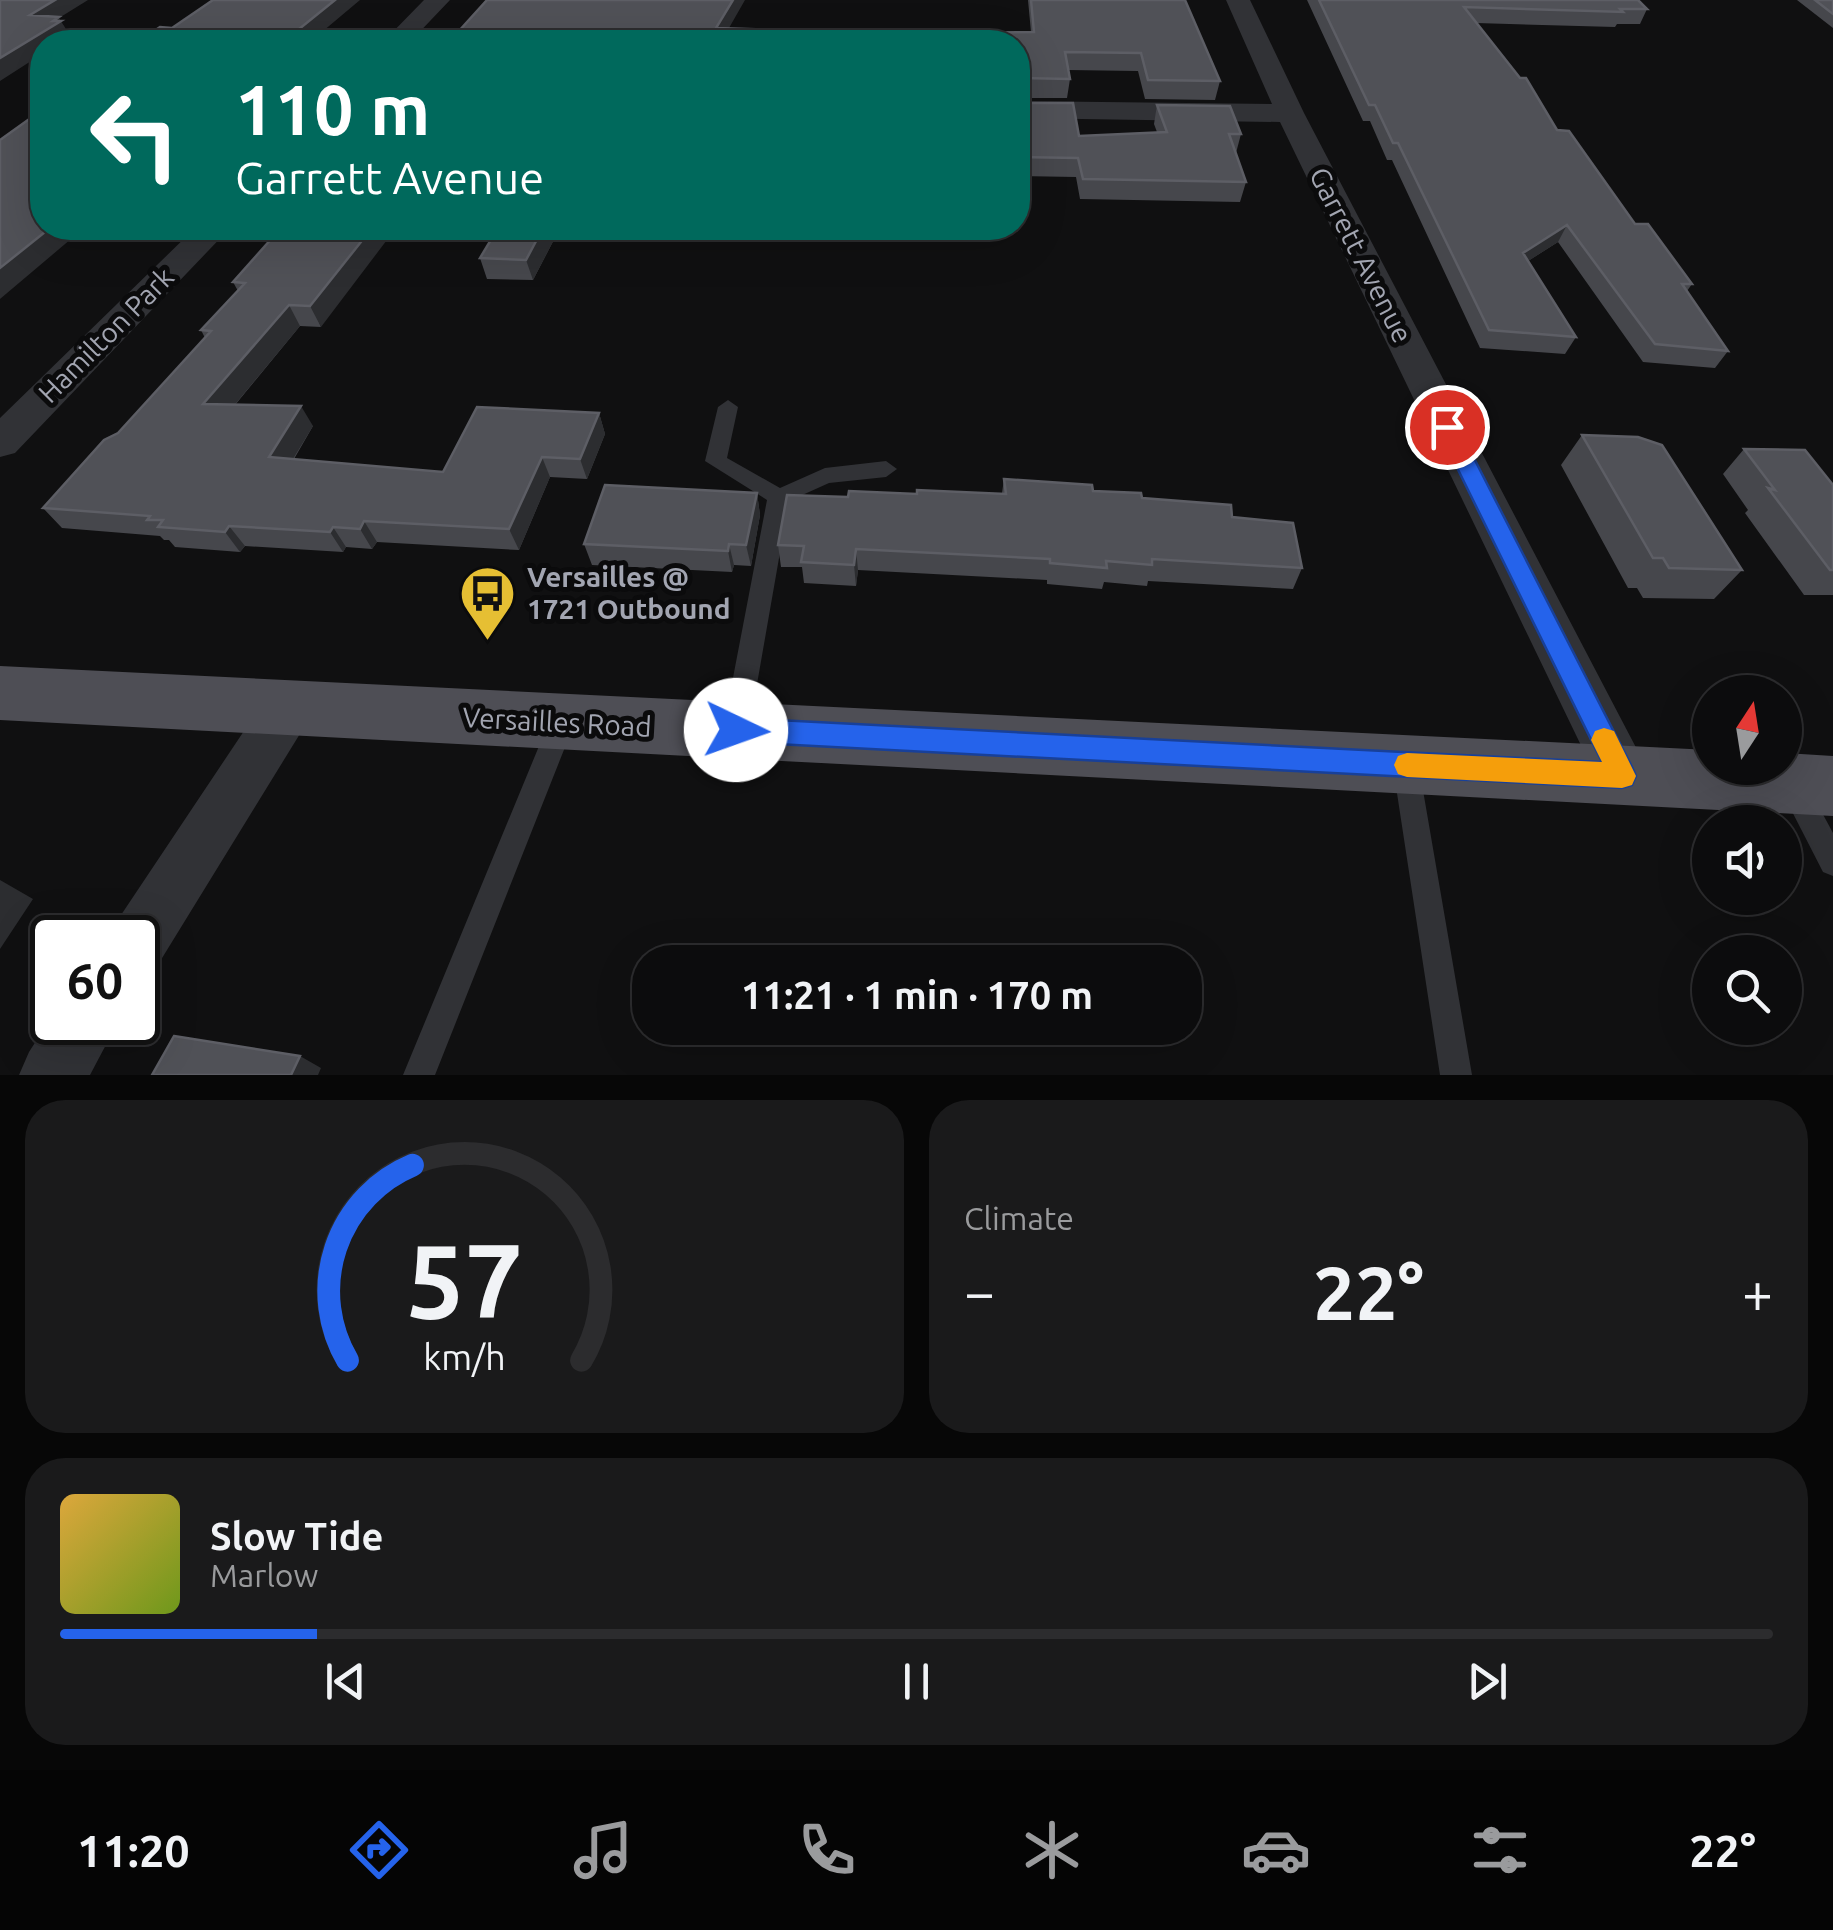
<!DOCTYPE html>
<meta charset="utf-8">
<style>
body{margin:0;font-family:Ubuntu,sans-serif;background:#1a1a1b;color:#f1f3f6;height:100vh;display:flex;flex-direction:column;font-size:38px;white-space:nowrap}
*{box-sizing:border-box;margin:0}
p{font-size:32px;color:#9a9b9d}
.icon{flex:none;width:55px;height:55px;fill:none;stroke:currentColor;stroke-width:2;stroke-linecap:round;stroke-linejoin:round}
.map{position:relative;height:1075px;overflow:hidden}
.details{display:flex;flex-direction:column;gap:25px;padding:25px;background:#070707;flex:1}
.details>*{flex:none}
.guide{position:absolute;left:30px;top:30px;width:1000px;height:210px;border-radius:40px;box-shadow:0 10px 40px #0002,0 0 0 2px #2c2c2e;background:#00695c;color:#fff;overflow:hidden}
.needle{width:65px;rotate:12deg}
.buttons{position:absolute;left:1692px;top:675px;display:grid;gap:20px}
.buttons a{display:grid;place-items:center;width:110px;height:110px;border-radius:50%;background:#0c0c0d;box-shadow:0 10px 40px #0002,0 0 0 2px #2c2c2e;font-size:50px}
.speed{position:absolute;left:30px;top:915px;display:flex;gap:20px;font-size:50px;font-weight:700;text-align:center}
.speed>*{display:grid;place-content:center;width:130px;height:130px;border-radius:50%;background:#0c0c0d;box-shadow:0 10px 40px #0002,0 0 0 2px #2c2c2e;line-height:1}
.speed .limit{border:5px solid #111;border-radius:15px;background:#fff;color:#111}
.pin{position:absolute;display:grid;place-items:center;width:85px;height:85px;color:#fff;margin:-42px;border:5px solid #fff;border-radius:50%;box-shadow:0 2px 10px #0007}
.me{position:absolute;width:110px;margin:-55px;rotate:93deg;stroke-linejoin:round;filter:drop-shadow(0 0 8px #0008)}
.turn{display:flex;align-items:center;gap:35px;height:210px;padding:0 40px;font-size:45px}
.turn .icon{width:130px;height:130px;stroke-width:2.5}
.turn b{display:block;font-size:70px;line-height:85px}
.big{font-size:75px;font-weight:700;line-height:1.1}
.details .tile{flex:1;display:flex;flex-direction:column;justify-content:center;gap:15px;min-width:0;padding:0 35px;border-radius:40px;background:#1a1a1b}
.details .dial{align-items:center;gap:0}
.dial svg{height:260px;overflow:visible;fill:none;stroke:#2c2c2e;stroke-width:7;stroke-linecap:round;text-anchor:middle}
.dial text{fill:#f1f3f6;stroke:none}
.song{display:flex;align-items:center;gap:30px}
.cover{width:120px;height:120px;border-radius:15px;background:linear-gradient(135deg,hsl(40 70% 55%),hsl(80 70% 35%))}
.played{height:10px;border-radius:5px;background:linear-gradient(90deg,#2563eb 15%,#2c2c2e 15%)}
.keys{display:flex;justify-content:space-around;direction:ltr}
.heat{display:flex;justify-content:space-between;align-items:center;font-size:55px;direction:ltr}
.details .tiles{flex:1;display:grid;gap:25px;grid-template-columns:1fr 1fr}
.tile:last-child{grid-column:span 2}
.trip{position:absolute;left:632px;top:945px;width:570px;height:100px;border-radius:40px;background:#0c0c0d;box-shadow:0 10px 40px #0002,0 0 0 2px #2c2c2e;font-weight:700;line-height:100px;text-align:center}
.menu{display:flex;height:160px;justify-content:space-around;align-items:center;background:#050505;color:#9a9b9d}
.menu .icon{width:70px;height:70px}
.menu .current{color:#2563eb}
.menu b{font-size:45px;color:#f1f3f6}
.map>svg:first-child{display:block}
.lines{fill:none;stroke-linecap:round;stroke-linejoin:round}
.service{fill:#313236;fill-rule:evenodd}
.minor{fill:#313236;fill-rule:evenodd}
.primary{fill:#4e4e55;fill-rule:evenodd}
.wall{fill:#46474c}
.shaded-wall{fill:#2c2d30}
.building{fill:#505157;stroke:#5d5e65;stroke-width:2.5}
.route{fill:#2563eb;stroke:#184099;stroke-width:2.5}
.slow{fill:#f59e0b}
.labels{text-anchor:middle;stroke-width:10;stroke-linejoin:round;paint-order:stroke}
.street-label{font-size:28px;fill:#a2a5b1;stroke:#0b0b0c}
.poi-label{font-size:28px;font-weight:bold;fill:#a2a5b1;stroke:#0b0b0c;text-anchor:start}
</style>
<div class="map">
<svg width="1833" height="1075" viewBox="0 0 1833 1075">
<rect width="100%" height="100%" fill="#101011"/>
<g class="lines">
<path class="service" d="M728 400 738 407 727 458 780 488 825 468 886 461 897 469 886 477 829 483 789 501 749 730 745 738 736 742 727 738 723 730 767 500 705 461 718 407Z
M562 711 571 714 575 722 435 1075H403L549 722 553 714Z
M1406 755 1416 758 1419 767 1472 1075H1440L1393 767 1396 758Z
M1795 777 1805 781 1833 833V876L1823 872 1781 790 1785 781Z"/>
<path class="minor" d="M424 0H450L410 42H383Z
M1226 0H1250L1304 113 1642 759 1650 776 1642 793 1623 801 1604 793 1280 122 1018 118V101L1272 104Z
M195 228H230L15 453 0 457V418Z
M288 686 306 692 314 708 306 724 159 963 138 972V938H110L117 921 270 692Z
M52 1016V1022H118L90 1075H19L29 1052Z"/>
<path class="primary" d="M0 666 1710 750V768H1785V753L1833 756V816L0 720Z"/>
</g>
<path class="wall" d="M1028 0H1185L1220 81 1215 100 1145 99 1138 71 1068 70 1070 79 1067 98H1018V42L1031 32Z
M1307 0H1638L1647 9 1640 24H1617L1615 27 1476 23 1557 130 1635 224 1692 284 1687 291 1728 351 1715 368 1643 362 1558 242 1528 261 1576 337 1565 354 1480 348 1392 160H1387L1370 121H1363Z
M1797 0H1833V28Z
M1018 101 1079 136 1157 132 1154 124 1157 105 1241 134 1236 153 1246 182 1240 202 1080 199 1076 177 1018 176Z
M281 228 321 327 300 326 235 405 313 426 294 459 443 472 599 413 605 434 587 479 550 477 519 550 377 542 372 549 346 547 343 552 245 546 240 552 175 547 169 540H164L160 536 62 528 43 508 118 433 205 338 201 330 238 291 233 282Z
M411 228H607L604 233 559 230 533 280 487 279 480 258 494 235Z
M794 228H943V230L851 235 850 229Z
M1582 435 1742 570 1714 599 1643 598 1637 588H1628L1561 465Z
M1744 449 1833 485V595H1804L1745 513 1748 510 1723 474Z
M1004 479 1142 498 1232 517 1302 568 1293 589 1148 581 1147 586 1104 582 1102 589 1047 584V580L858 570 856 586 804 583 802 567H781L778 545 848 497 917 494 1002 493Z
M757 493 760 515 751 566 734 565 732 572 592 565 584 544Z"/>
<path class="shaded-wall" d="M55 0H88L59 18 71 37 61 42H42V54L0 81V58L30 15Z
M335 0H360L310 42H283Z
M733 0H745L721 42 716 28Z
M1567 225 1558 242 1514 270 1523 253Z
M50 228H84L0 299V268Z
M372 228H396L321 327 310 306Z
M543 228H558L559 230 533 280 526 260Z
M289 305 300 326 218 425 203 404Z
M301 406 313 426 282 477 269 457Z
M599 413 605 434 587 479 580 459Z
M542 457 550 477 519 550 509 529Z
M757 493 760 515 751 566 746 545Z
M364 521 377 542 372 549 360 529Z
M229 526 245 546 240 552 225 532Z
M333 527 346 547 343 552 330 532Z
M729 544 734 565 732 572 728 551Z
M856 549 858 570 856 586 854 565Z
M0 880 33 899 0 949Z
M300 1056 321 1068 318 1075H291Z"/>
<path class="building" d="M0 0H55L30 15 59 17 53 21H61L0 58Z
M213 0H335L283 42H138L160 27 172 28Z
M487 0H733L716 28 808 31 805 42H449Z
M1031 0H1185L1220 81 1148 80 1141 53 1065 52 1070 79 1020 78 1018 80V42H928L929 33 1034 32Z
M1319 0H1638L1647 9H1620L1623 12 1464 7 1520 78H1526L1557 130 1569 131 1635 224H1648L1692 284H1682L1728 351 1655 344 1567 225 1523 253 1576 337 1489 330 1398 143H1393L1375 105H1369Z
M1815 0H1833V14Z
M1018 101 1019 103H1073L1079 136 1167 132 1157 105 1230 106 1241 134H1229L1246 182 1083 179 1078 158 1018 157Z
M42 110V228H50L0 268V140Z
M281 228H372L310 306 289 305 203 404 301 406 269 457 443 472 477 407 599 413 580 459 542 457 509 529 364 521 360 529 333 527 330 532 229 526 225 532 158 527 163 520H147L150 516 43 508 104 440 118 433 211 331 201 330 245 283 233 282Z
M498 228H543L526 260 480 258Z
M1582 435 1638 437 1662 445 1742 570 1669 568 1663 558H1653Z
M1744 449 1805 450 1833 485V570H1830L1768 488 1775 490Z
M1004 479 1092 485 1093 491 1141 493 1142 498 1231 505 1232 517 1293 523 1302 568 1152 559V565L1106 561 1107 568 1050 563V559L856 549 854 565 801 562 804 546 778 545 787 495 848 497 849 491 917 494V490L1006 494Z
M605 485 757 493 746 545 729 544 728 551 584 544Z
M174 1036 300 1056 291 1075H152Z"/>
<path class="route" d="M1447 420 1458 427 1632 767 1636 776 1632 785 1622 788 736 742 727 738 723 730 727 722 736 718 1602 762 1437 427Z"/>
<path class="slow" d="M1604 728 1614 731 1636 776 1632 785 1622 788 1407 777 1398 774 1394 765 1398 756 1407 753 1602 762 1591 740 1595 731Z"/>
<defs>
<symbol id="bus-pin" viewBox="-11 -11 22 30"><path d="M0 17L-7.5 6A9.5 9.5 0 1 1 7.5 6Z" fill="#e6bf33" stroke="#0b0b0c"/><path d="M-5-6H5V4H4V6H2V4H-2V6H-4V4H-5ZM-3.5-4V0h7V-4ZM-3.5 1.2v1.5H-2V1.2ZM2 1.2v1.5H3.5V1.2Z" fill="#111"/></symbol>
</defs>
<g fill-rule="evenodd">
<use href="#bus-pin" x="456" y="562" width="63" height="86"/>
</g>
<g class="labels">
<g class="street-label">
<text transform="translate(1361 255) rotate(63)" y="10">Garrett Avenue</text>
<text transform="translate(106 335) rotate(-45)" y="10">Hamilton Park</text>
<text transform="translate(557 722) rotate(3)" y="10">Versailles Road</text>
</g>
<g class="poi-label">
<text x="527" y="587">Versailles @<tspan x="527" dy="32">1721 Outbound</tspan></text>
</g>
</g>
</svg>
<div class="buttons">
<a><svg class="needle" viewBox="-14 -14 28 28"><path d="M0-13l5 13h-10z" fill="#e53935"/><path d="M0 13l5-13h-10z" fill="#9a9b9d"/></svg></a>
<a><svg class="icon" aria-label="sound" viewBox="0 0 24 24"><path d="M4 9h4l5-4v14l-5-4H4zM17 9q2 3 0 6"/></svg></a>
<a><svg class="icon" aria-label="search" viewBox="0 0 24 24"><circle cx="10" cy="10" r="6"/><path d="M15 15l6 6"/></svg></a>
</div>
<div class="speed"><div class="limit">60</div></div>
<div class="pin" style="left:1447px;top:427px;background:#d93025"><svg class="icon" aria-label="arrive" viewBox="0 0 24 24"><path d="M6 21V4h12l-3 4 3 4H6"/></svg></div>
<svg class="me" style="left:736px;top:730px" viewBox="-20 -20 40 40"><circle r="19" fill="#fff"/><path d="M0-13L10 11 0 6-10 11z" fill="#2563eb"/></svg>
<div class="trip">11:21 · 1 min · 170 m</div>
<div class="guide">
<div class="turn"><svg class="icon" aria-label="left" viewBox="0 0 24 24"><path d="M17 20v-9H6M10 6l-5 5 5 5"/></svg><div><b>110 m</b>Garrett Avenue</div></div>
</div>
</div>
<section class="details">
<div class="tiles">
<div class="tile dial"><svg viewBox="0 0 100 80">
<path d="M14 69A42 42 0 1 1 86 69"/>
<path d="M14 69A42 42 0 0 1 34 9" stroke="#2563eb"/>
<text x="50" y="56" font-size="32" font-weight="700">57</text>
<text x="50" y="72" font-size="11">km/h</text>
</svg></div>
<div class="tile"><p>Climate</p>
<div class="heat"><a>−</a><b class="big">22°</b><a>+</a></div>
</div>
<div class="tile">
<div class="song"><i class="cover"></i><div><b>Slow Tide</b><p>Marlow</p></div></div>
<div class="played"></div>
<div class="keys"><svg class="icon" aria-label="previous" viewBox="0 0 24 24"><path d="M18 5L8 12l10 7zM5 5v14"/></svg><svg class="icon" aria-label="pause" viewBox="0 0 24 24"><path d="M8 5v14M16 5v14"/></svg><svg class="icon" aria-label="next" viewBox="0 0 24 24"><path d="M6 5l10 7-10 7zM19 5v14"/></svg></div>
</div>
</div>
</section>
<nav class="menu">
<b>11:20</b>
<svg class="icon current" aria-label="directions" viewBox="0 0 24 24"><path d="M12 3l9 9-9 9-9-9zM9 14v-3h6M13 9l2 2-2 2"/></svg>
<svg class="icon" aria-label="music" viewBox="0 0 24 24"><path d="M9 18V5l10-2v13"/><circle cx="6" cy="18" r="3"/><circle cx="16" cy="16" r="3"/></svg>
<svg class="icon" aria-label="phone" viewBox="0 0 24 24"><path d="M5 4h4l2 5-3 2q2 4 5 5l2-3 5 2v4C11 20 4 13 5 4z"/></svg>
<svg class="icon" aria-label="climate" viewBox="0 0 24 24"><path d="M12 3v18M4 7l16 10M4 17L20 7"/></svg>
<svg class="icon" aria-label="car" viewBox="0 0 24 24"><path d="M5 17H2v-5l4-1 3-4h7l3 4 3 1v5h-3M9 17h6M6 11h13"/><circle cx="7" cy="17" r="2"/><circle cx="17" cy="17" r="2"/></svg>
<svg class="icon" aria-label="filters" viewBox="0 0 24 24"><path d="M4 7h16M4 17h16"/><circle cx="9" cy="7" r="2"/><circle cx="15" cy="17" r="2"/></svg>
<b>22°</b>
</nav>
